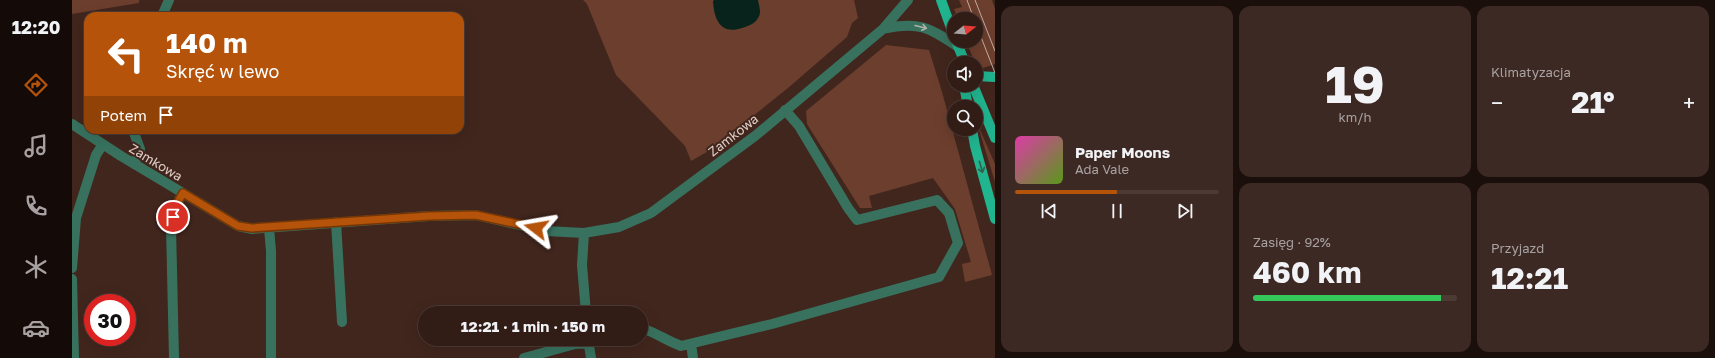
<!DOCTYPE html>
<html lang="pl">
<meta charset="utf-8">
<style>
body{margin:0;font-family:"Golos Text",sans-serif;background:#3d2923;color:#f1f3f6;height:100vh;display:flex;flex-direction:column;font-size:15px;white-space:nowrap}
*{box-sizing:border-box;margin:0}
p{font-size:13px;color:#a8a1a1}
.icon{flex:none;width:22px;height:22px;fill:none;stroke:currentColor;stroke-width:2;stroke-linecap:round;stroke-linejoin:round}
.map{position:relative;flex:1;overflow:hidden}
.panel{display:flex;flex-direction:column;gap:6px;padding:6px;background:#1b0f0c;width:720px}
.panel>*{flex:none}
.top-card{position:absolute;left:12px;top:12px;width:380px;height:122px;border-radius:12px;box-shadow:0 4px 16px #0002,0 0 0 1px #4c3a35;background:#b45309;color:#fff;overflow:hidden}
.needle{width:26px;rotate:73deg}
.controls{position:absolute;left:875px;top:12px;display:grid;gap:8px}
.controls a{display:grid;place-items:center;width:36px;height:36px;border-radius:50%;background:#311c16;box-shadow:0 4px 16px #0002,0 0 0 1px #4c3a35;font-size:20px}
.speed{position:absolute;left:12px;top:294px;display:flex;gap:8px;font-size:20px;font-weight:700;text-align:center}
.speed>*{display:grid;place-content:center;width:52px;height:52px;border-radius:50%;background:#311c16;box-shadow:0 4px 16px #0002,0 0 0 1px #4c3a35;line-height:1}
.speed .limit{border:6px solid #d22;background:#fff;color:#111}
.pin{position:absolute;display:grid;place-items:center;width:34px;height:34px;color:#fff;margin:-17px;border:2px solid #fff;border-radius:50%;box-shadow:0 1px 4px #0007}
.me{position:absolute;width:44px;margin:-22px;rotate:284deg;stroke-linejoin:round;filter:drop-shadow(0 0 3px #0008)}
.turn{display:flex;align-items:center;gap:14px;height:84px;padding:0 16px;font-size:18px}
.turn .icon{width:52px;height:52px;stroke-width:2.5}
.turn b{display:block;font-size:28px;line-height:34px}
.then{display:flex;align-items:center;height:38px;padding:0 16px;background:#0003;gap:8px;font-size:15px}
.big{font-size:30px;font-weight:700;line-height:1.1}
.panel .tile{flex:1;display:flex;flex-direction:column;justify-content:center;gap:6px;min-width:0;padding:0 14px;border-radius:12px;background:#3d2923}
.panel .dial{align-items:center;gap:0}
.dial b{font-size:52px;line-height:1}
.song{display:flex;align-items:center;gap:12px}
.cover{width:48px;height:48px;border-radius:6px;background:linear-gradient(135deg,hsl(320 70% 55%),hsl(90 70% 35%))}
.played{height:4px;border-radius:2px;background:linear-gradient(90deg,#b45309 50%,#4c3a35 50%)}
.keys{display:flex;justify-content:space-around;direction:ltr}
.heat{display:flex;justify-content:space-between;align-items:center;font-size:22px;direction:ltr}
.charge{height:6px;border-radius:3px;background:linear-gradient(90deg,#34c759 92%,#4c3a35 0)}
.panel .tiles{flex:1;display:grid;gap:6px;grid-template-columns:repeat(3,1fr)}
.tile:first-child{grid-row:span 2}
.trip{position:absolute;left:346px;top:306px;width:230px;height:40px;border-radius:20px;background:#311c16;box-shadow:0 4px 16px #0002,0 0 0 1px #4c3a35;font-weight:700;line-height:40px;text-align:center}
main{display:flex;flex:1;min-height:0}
.tabs{display:flex;flex-direction:column;width:72px;justify-content:space-around;align-items:center;background:#140b09;color:#a8a1a1}
.tabs .icon{width:28px;height:28px}
.tabs .selected{color:#b45309}
.tabs b{font-size:18px;color:#f1f3f6}
.map>svg:first-child{display:block}
.green{fill:#6c3e2d}
.water{fill:#08231b}
.lines{fill:none;stroke-linecap:round;stroke-linejoin:round}
.minor{stroke:#38725f;stroke-width:10}
.major{stroke:#20b58f;stroke-width:10}
.tram{stroke:#c1ada5;stroke-width:1}
.oneway{stroke:#aeb3a8}
.oneway2{stroke:#345f4b}
.route-casing{stroke:#753606;stroke-width:10}
.route{stroke:#b45309;stroke-width:7}
.labels{text-anchor:middle;stroke-width:4;stroke-linejoin:round;paint-order:stroke}
.street-label{font-size:13px;fill:#e1cfc8;stroke:#41261d}
</style>
<main>
<nav class="tabs">
<b>12:20</b>
<svg class="icon selected" aria-label="directions" viewBox="0 0 24 24"><path d="M12 3l9 9-9 9-9-9zM9 14v-3h6M13 9l2 2-2 2"/></svg>
<svg class="icon" aria-label="music" viewBox="0 0 24 24"><path d="M9 18V5l10-2v13"/><circle cx="6" cy="18" r="3"/><circle cx="16" cy="16" r="3"/></svg>
<svg class="icon" aria-label="phone" viewBox="0 0 24 24"><path d="M5 4h4l2 5-3 2q2 4 5 5l2-3 5 2v4C11 20 4 13 5 4z"/></svg>
<svg class="icon" aria-label="climate" viewBox="0 0 24 24"><path d="M12 3v18M4 7l16 10M4 17L20 7"/></svg>
<svg class="icon" aria-label="car" viewBox="0 0 24 24"><path d="M5 17H2v-5l4-1 3-4h7l3 4 3 1v5h-3M9 17h6M6 11h13"/><circle cx="7" cy="17" r="2"/><circle cx="17" cy="17" r="2"/></svg>
</nav>
<div class="map">
<svg width="923" height="358" viewBox="0 0 923 358">
<rect width="100%" height="100%" fill="#41261d"/>
<path class="green" d="M0 0H67V3L0 14Z
M511 0H782L786 18 780 23 775 37 716 88 640 149 619 161 613 146 544 75 515 4Z
M887 0H920L923 9V64L911 68 904 65 894 41H904V19H886L882 9 890 7Z
M814 45 857 50 870 92 920 275 893 282 890 264 899 262 883 209 861 178 797 196 800 208H788L735 124 734 111Z
M905 123 923 164V182Z"/>
<path class="water" d="M642 0H686C687 6 690 13 686 18 683 24 676 26 670 28 649 35 642 20 641 1Z"/>
<g class="lines">
<path class="minor" d="M90 16 97 0
M811 29C846 21 857 27 886 47
M0 124 49 156 166 226 180 229 357 216 404 215 474 231 512 233 547 227 579 213 683 136 811 29 836 0
M61 130 68 149 62 164
M264 222 270 322
M197 228 199 251V358
M512 233 510 265 514 313
M0 268 4 218 24 155 31 144
M0 279 2 358
M569 328C583 332 595 341 609 346L700 324 867 277 886 243 877 213 865 200 785 220 776 208 727 126 713 110
M516 339 519 358
M619 344 621 358
M102 358 99 227 103 207 111 193
M452 358 503 344 517 343"/>
<path class="major" d="M869 0 882 36
M884 41 893 63
M904 76 923 77
M892 85 896 107
M901 85 923 138
M900 129 903 146 923 219"/>
<path class="tram" d="M895 0 902 19
M903 0 923 51
M904 24 923 73"/>
</g>
<defs><path id="oneway-shaft" d="M-6 0H5M1.5-3L5.5 0L1.5 3" fill="none" stroke-width="1.6" stroke-linecap="round" stroke-linejoin="round"/></defs>
<use class="oneway" href="#oneway-shaft" transform="translate(849 27) rotate(14)"/>
<use class="oneway2" href="#oneway-shaft" transform="translate(909 167) rotate(74)"/>
<g class="lines">
<defs>
<path id="route" d="M101 217 103 207 111 193 166 226 180 228 357 216 404 215 464 228"/>
</defs>
<use href="#route" class="route-casing"/>
<use href="#route" class="route"/>
</g>
<g class="labels">
<g class="street-label">
<text transform="translate(661 135) rotate(-38)" y="5">Zamkowa</text>
<text transform="translate(84 162) rotate(31)" y="5">Zamkowa</text>
</g>
</g>
</svg>
<div class="controls">
<a><svg class="needle" viewBox="-14 -14 28 28"><path d="M0-13l5 13h-10z" fill="#e53935"/><path d="M0 13l5-13h-10z" fill="#a8a1a1"/></svg></a>
<a><svg class="icon" aria-label="sound" viewBox="0 0 24 24"><path d="M4 9h4l5-4v14l-5-4H4zM17 9q2 3 0 6"/></svg></a>
<a><svg class="icon" aria-label="search" viewBox="0 0 24 24"><circle cx="10" cy="10" r="6"/><path d="M15 15l6 6"/></svg></a>
</div>
<div class="speed"><div class="limit">30</div></div>
<div class="pin" style="left:101px;top:217px;background:#d93025"><svg class="icon" aria-label="arrive" viewBox="0 0 24 24"><path d="M6 21V4h12l-3 4 3 4H6"/></svg></div>
<svg class="me" style="left:464px;top:228px" viewBox="-20 -20 40 40"><path d="M0-17L14 15 0 8-14 15z" fill="#b45309" stroke="#fff" stroke-width="4"/></svg>
<div class="trip">12:21 · 1 min · 150 m</div>
<div class="top-card">
<div class="turn"><svg class="icon" aria-label="left" viewBox="0 0 24 24"><path d="M17 20v-9H6M10 6l-5 5 5 5"/></svg><div><b>140 m</b>Skręć w lewo</div></div>
<div class="then">Potem<svg class="icon" aria-label="arrive" viewBox="0 0 24 24"><path d="M6 21V4h12l-3 4 3 4H6"/></svg></div>
</div>
</div>
<section class="panel">
<div class="tiles">
<div class="tile">
<div class="song"><i class="cover"></i><div><b>Paper Moons</b><p>Ada Vale</p></div></div>
<div class="played"></div>
<div class="keys"><svg class="icon" aria-label="previous" viewBox="0 0 24 24"><path d="M18 5L8 12l10 7zM5 5v14"/></svg><svg class="icon" aria-label="pause" viewBox="0 0 24 24"><path d="M8 5v14M16 5v14"/></svg><svg class="icon" aria-label="next" viewBox="0 0 24 24"><path d="M6 5l10 7-10 7zM19 5v14"/></svg></div>
</div>
<div class="tile dial"><b>19</b><p>km/h</p></div>
<div class="tile"><p>Klimatyzacja</p>
<div class="heat"><a>−</a><b class="big">21°</b><a>+</a></div>
</div>
<div class="tile"><p>Zasięg · 92%</p><b class="big">460 km</b><div class="charge"></div></div>
<div class="tile"><p>Przyjazd</p><b class="big">12:21</b></div>
</div>
</section>
</main>
